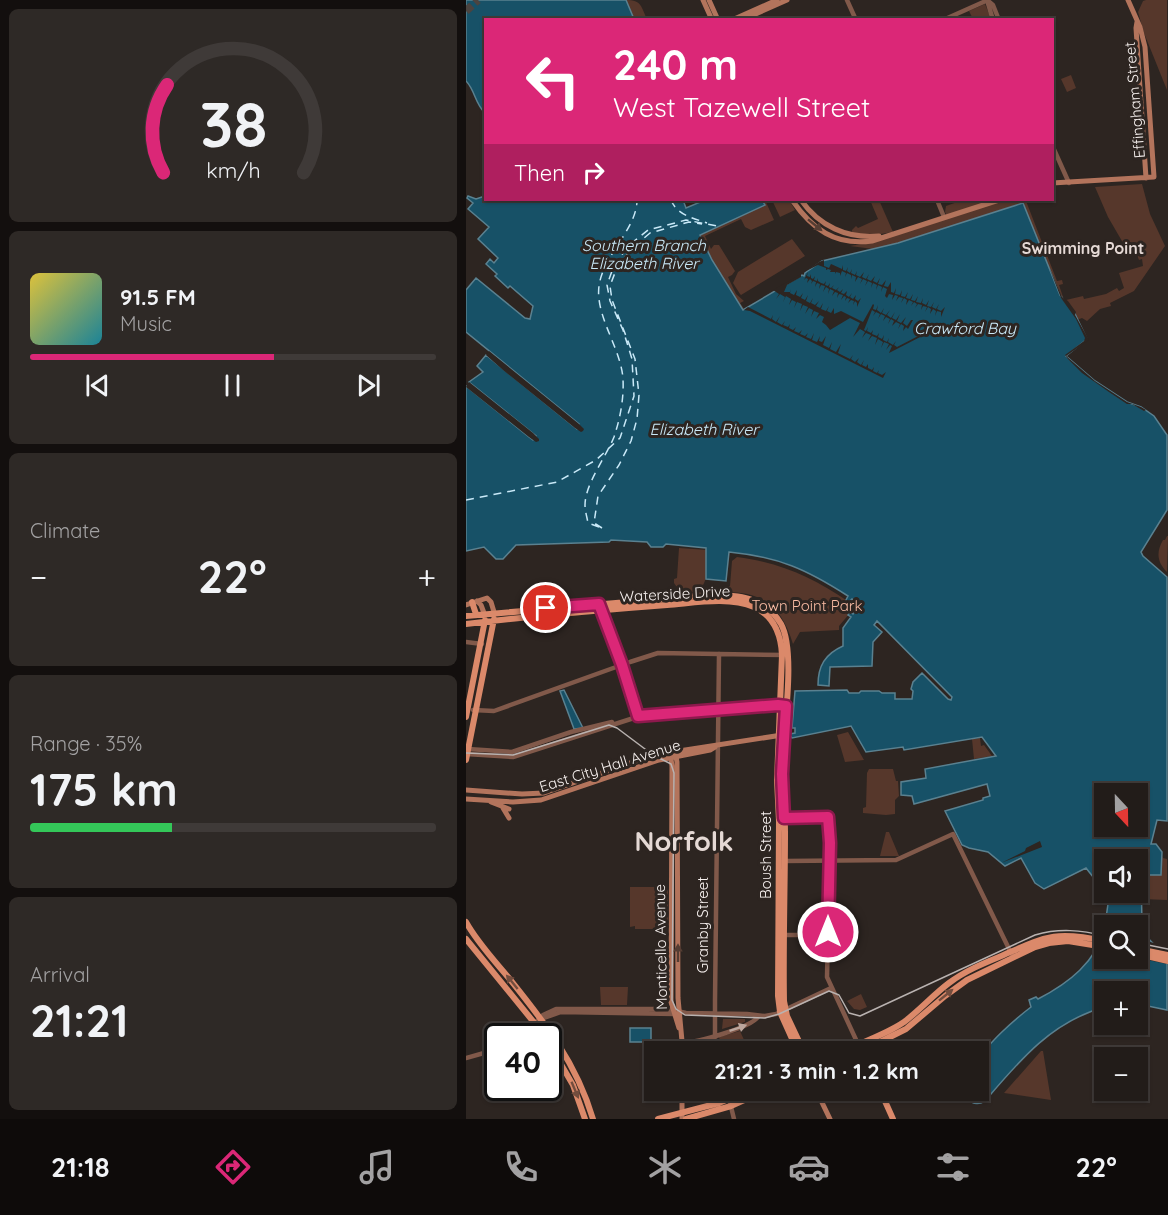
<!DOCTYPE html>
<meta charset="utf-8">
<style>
body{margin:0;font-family:Quicksand,sans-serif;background:#2e2926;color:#f1f3f6;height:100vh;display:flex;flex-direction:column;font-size:22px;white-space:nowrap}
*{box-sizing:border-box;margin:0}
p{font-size:20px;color:#a2a1a2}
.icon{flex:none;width:33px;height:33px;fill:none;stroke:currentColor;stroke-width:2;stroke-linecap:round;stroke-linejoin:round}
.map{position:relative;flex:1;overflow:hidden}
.drawer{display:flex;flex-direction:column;gap:9px;padding:9px;background:#130f0e;width:466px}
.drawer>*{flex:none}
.hud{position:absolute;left:18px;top:18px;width:570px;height:183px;border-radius:0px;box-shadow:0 2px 4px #0004,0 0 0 2px #3f3a38;background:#db2777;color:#fff;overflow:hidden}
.needle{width:39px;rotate:158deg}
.buttons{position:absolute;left:628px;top:783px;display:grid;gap:12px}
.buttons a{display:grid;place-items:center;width:54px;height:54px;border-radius:0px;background:#221c19;box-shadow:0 2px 4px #0004,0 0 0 2px #3f3a38;font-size:30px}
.speed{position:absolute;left:18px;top:1023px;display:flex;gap:12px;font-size:30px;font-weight:700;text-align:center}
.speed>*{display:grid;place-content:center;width:78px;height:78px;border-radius:50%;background:#221c19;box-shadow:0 2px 4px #0004,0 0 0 2px #3f3a38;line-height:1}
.speed .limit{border:3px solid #111;border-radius:9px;background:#fff;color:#111}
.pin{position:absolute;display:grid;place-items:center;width:51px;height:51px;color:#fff;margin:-26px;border:3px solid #fff;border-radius:50%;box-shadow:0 2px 6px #0007}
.me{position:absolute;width:66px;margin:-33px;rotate:0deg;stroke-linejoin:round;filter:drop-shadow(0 0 4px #0008)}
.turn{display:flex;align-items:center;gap:21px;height:126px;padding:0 30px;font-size:27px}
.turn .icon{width:78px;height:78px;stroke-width:2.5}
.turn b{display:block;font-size:42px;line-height:51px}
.then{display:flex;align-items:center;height:57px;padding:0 30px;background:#0003;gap:12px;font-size:22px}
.big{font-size:45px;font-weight:700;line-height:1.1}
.drawer .tile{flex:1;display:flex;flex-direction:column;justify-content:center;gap:9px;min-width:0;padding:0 21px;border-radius:9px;background:#2e2926}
.drawer .dial{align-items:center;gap:0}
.dial svg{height:156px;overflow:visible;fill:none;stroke:#3f3a38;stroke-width:7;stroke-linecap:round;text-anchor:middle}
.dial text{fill:#f1f3f6;stroke:none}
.song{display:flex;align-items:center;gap:18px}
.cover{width:72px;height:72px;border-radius:9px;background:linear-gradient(135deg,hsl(50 70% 55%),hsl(190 70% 35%))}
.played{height:6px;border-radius:3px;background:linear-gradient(90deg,#db2777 60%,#3f3a38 60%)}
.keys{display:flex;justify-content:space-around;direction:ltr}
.heat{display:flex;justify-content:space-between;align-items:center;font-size:33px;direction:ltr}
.charge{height:9px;border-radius:4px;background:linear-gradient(90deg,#34c759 35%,#3f3a38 0)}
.trip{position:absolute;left:178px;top:1041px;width:345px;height:60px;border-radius:0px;background:#221c19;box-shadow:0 2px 4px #0004,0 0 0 2px #3f3a38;font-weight:700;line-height:60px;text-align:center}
.dock{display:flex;height:96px;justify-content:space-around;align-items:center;background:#0e0b0a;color:#a2a1a2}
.dock .icon{width:42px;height:42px}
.dock .current{color:#db2777}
.dock b{font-size:27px;color:#f1f3f6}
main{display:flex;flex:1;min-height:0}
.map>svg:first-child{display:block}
.green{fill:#56372b}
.water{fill:#175167;stroke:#5a8190;stroke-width:1.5;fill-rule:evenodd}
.pier{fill:#2d2521}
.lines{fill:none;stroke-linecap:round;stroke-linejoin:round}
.ferry{stroke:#c9e9f8;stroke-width:1.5;stroke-dasharray:8 6;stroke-linecap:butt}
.motorway-tunnel{stroke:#4b4440;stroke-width:8;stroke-dasharray:8 4;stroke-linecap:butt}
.tertiary{stroke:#81594a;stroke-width:4.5}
.secondary{stroke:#b3745c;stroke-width:5}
.primary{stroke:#db896a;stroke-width:6}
.tram{stroke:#b9b2b0;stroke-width:1.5}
.oneway{fill:#553d33}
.oneway2{fill:#734d3e}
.oneway3{fill:#bca69d}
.route-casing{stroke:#8e194d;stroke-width:15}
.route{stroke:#db2777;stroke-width:10}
.labels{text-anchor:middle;stroke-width:6;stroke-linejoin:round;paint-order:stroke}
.street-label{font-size:15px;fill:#f8f2f0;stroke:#2d2521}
.park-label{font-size:15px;fill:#fbbda5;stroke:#2d2521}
.water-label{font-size:16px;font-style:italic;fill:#c9e9f8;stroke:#2d2521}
.neighbourhood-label{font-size:16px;font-weight:bold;fill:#e5d9d5;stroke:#2d2521}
.town-label{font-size:27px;font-weight:bold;fill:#e5d9d5;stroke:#2d2521}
</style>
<main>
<section class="drawer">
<div class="tile dial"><svg viewBox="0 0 100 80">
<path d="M14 69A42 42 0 1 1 86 69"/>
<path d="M14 69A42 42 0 0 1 16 24" stroke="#db2777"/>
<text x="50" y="56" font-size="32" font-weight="700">38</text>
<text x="50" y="72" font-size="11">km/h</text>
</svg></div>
<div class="tile">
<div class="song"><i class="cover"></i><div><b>91.5 FM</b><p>Music</p></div></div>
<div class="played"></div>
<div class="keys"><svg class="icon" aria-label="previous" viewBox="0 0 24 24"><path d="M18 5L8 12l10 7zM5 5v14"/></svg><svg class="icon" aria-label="pause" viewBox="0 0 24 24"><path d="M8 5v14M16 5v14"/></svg><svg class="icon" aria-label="next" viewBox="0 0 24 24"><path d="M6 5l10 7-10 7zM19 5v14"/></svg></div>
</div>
<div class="tile"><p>Climate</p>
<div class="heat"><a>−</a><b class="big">22°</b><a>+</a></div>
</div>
<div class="tile"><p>Range · 35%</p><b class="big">175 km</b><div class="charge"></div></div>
<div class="tile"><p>Arrival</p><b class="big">21:21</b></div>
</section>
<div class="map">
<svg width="702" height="1119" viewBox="0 0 702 1119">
<rect width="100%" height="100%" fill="#2d2521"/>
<path class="green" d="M160 0C176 0 175 7 181 19H168Z
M680 0H701V90L678 33 672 12 677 1Z
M519 4 525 19H507L503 11Z
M605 75 610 88 601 92 595 79Z
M676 184 684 214 699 246 668 291 644 303 645 306 634 309 621 321 616 318 611 320 600 300 617 296 618 299 640 294 651 288 653 291 658 288 653 273 677 266 676 259 673 260 668 247 660 248 642 217 629 187Z
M296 200H299L308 220 285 230 279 227 275 219 239 236 245 249 248 245H253L269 271 266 275 262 277 270 294 278 301 274 303 278 309 277 310 246 260 234 235 299 205Z
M306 200H323L329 210 314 217Z
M404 200H413L427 232 409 235 386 233V230L390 226 392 228 412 219Z
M497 200H559L558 202 560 201 591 281 596 280 597 284 593 285 597 297 596 298 556 203 432 243 407 249 384 246 401 243 482 218 479 212 480 206Z
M326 239 339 256 275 295 274 294 267 283 272 272Z
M701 536H702L701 572C691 562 690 552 697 540H699Z
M213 548 242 550C241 564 244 591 225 593 217 593 212 589 208 583V579L211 578Z
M271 557C315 563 346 577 383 602L385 599 394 605 387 615 384 613 373 626V630L334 632 327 644C316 608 299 592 260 592L261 586H264L266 561Z
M382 732 398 760 379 762 371 735Z
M514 738 515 746 518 745 526 756 508 759 506 739Z
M403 769H427L430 781H432L433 796 429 800V814L420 815 397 813V808L400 807 401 773Z
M420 832H423L433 856H414Z
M695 854 697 858 701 859V900L676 899 675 874 695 875Z
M164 887H202V926L200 929H169V926L164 927Z
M134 987H162L161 1005H135Z
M395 994 401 1007 394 1010 388 1009 381 1001Z
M257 1019H279V1022L256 1029Z
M274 1031 283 1051H257L253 1037Z
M575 1051H577L585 1100 538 1093Z"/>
<path class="water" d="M0 0H160L168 19 20 20 19 113C9 104 9 90 0 81Z
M2 196 10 199 19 196 20 200H217L220 208 239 200H296L299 205 234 235 246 260 277 310 336 275 338 276 339 273 356 261 432 243 557 203 594 295 609 314 621 339 600 356 629 381 661 402 675 407 688 416 701 435V510L675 552 677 556 701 577V821L691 820 685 844H690L696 852 695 875H675L676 924 679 935 701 958V1010L672 1004V992H639V1007C586 1021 553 1061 519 1101 509 1107 500 1101 497 1091L513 1090C513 1082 511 1070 513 1062 517 1046 552 1017 565 1007L563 1000 570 997 572 999C603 983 630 962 639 928V958H672V926L639 925 643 897 640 893 672 892V860H639V892L620 868 578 889 569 883 555 858 539 866 522 852 503 848 496 845 479 811 517 800V798L524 796 521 784 448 804 446 796 435 795V782L460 778 459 769 530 756 516 737 438 750 437 747 400 752 385 726 326 738 323 734 329 733V728H326L329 691 381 690 383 693H393L395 691H413L416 693H429V699H446L447 691 445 689 447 682 456 673 482 699 485 700 486 697 411 621 408 625 416 632 407 642 406 666 364 667 363 686 352 685C352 666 359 654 377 646V628L385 617 382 615 384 612 387 614 394 605 386 599 383 602 380 600 382 596C340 569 313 557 263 552L260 581 240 579V548L200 544 197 547H185L181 542 145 540 143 542 50 545 37 559H30L18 547 0 551V386L63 437 67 440 70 436 3 382 17 372 11 366 20 355 111 429 113 424 0 332V290L10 278 59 318 64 319 67 306 44 286 42 288 29 276 31 274 20 264 24 259 28 263 32 258 12 239 23 227 2 209 7 203 1 198ZM639 794H672V826H639Z
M98 690 117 728 108 729 94 691Z
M164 1028H185V1042H164Z"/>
<path class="pier" d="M358 260V266L363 268 365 264 376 269 377 265V270L380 271 382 267 381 271 384 273 386 269 385 273 389 275 391 271 390 275 394 277 398 272 396 277 400 279 403 274 401 279 405 281 409 276 407 281 411 283 414 278 412 284 416 285 420 280 418 286 422 287 425 282V292L428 293 430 288 429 294 434 295 436 290 435 296 439 297 442 292 440 298 444 299 447 294 445 300 449 301 452 296 450 302 455 303 457 298 456 303 460 305 463 300 461 306 465 307 468 302 466 307 470 309 473 304 471 309 475 311 479 307 475 317V312L471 311 469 316 470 311 467 309 464 314 465 309 462 307 459 312 461 307 457 306 455 310 456 305 452 304 449 308 451 304 448 302 445 306 447 302 443 300 440 305 441 300 438 298 435 303 437 298 433 297 430 301 432 296 429 295 426 300 427 295 423 294 421 298 419 296 421 289 417 287 415 292 416 287 412 285 410 290 411 285 407 283 405 288 406 283 402 281 399 286 401 281 397 279 394 284 396 279 392 277 389 282 390 277 386 275 385 279V275L381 273 379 277 380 273 376 271 374 276V273L370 272 369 274V272H364L365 270 362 269 360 270V268L352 265 338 272 353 262Z
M583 267 596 297 602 301 610 312 609 315 623 340 600 356 629 381 661 402 675 407 680 410 678 411 666 404H661L643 392 616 373 601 358 599 355 618 341 619 338 610 319 595 298Z
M342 272 341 276 344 277 345 274V278L347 279 349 276 348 280 351 281 352 278V281L355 283 356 279 355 283 358 284 360 281 359 285 362 286 364 283 363 287 365 288 368 285 366 288 370 290 373 287 371 290 374 292 377 289 375 293 378 294 381 291 380 295 383 297 386 293 384 297 387 299 390 295 389 299 392 301 395 298 391 307V303L389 301 387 305 388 301 385 300 382 303 384 299 381 298 379 301 380 297 378 296 375 300 377 295 373 294 371 298 372 293 369 292 366 296 368 291 364 289 362 294 363 289 360 287 357 292 359 286 355 285 353 289 354 284 351 283 349 287 350 282 347 281 345 284 346 281 344 279 341 283 342 279 340 278 338 280Z
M335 274V277L321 285 318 292H324L325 289 324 293 328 295 331 290 330 295 334 297 337 293 335 298 339 300 342 295 340 301 344 303 347 298 345 303 349 305 353 301 350 306 354 308 357 303 355 309 360 311 363 306 361 311 365 313 368 308V314L375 311 397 322 407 304 408 305 407 309 410 310 412 305 411 310 415 313 418 308 416 313 420 315 424 310 421 315 425 318 429 312 426 318 430 320 434 314 431 321 435 323 440 317 437 323 441 326 445 320H447L442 329 440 327 437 331 438 326 435 324 432 329 434 324 430 322 426 326 428 321 425 319 422 324 424 319 420 317 417 321 419 316 415 314 412 319 414 314 410 312 407 316 409 312 406 310 398 330 400 331 402 327 401 331 405 333 407 330 406 334 411 336 413 333 412 337 416 339 418 335 417 340 421 342 423 338 422 342 427 345 430 341 428 345 431 347 460 332V334L423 353 426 346 424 345 420 350 423 344 418 342 415 348 417 342 412 339 409 345 411 338 406 336 402 341 405 335 400 333 396 338 399 332 394 329 387 337 394 323 384 318 364 330 360 325 356 322 358 317 354 315 350 319 353 313 348 311 345 317 347 310 343 308 339 314 342 307 337 305 334 311 336 304 331 302 328 308 330 302 326 300 323 305 325 299 320 296 317 302 319 297 314 294 310 299 313 294 307 290Z
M282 307 305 319 307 315 306 319 310 322 314 316 311 322 316 325 319 321 317 325 322 327 324 324 323 328 327 330 330 327 328 331 333 333 336 330 334 334 339 336 342 333 340 337 345 339 348 333 346 340 351 342 354 336 353 341 356 342 360 336 357 345 363 348 366 342 364 349 370 352 375 344 372 353 384 359 387 355 385 359 389 362 393 358 391 362 395 365 398 360 396 365 400 367 402 364V368L406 370 408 367 407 371 411 373 413 370 412 373 416 375 420 372 417 378 284 311 278 310Z
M23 351 113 424 118 429 117 431 115 432 109 428 37 370 20 355Z
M3 382 67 433 73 439V441L70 442 63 437 0 387Z
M574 841 576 847 535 863 559 851 560 848Z
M672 939 692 944 702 954 701 964 672 958Z"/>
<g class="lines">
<path class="ferry" d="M205 200C211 215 227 218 241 223
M0 500 91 482 130 460 154 438 168 396 166 359 157 330 144 301 141 285 147 268 162 246 182 230 220 220 251 226
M133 527 122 523C121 517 119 511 119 505 119 484 140 457 148 437 154 419 158 399 157 379 155 348 129 316 133 286 137 255 171 229 171 200
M136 528 128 523 132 496 153 465 165 441 171 419 173 395 169 359 146 300 144 286 150 270 165 249 184 233 223 222 236 224"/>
<path class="motorway-tunnel" d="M0 11 12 0"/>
<path class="tertiary" d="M381 0 390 20
M521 0 527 5 533 20
M521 0 527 20
M477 20 522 0
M586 145 603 183
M471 200 478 217
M135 609 156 665 172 716
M0 642 16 644
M7 710 28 711 164 662 192 653 319 655
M2 749 46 752 105 732 146 722
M0 754 47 757 174 716 312 705 320 706
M316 818 362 817 364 843 361 977 392 1044
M318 861 430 860 487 834 546 955
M315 935H362
M75 1019 95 1012 209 1014
M56 1036 77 1015 90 1009H202L220 1013 281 1014 299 1016 310 1014 365 988
M217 1043C232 1042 284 1028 292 1017
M252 1052 249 1040V1001L253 654
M0 1058 32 1049
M261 1090 268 1119"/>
<path class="secondary" d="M237 0 246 20
M243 0 252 20
M266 20 311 0
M276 20 321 0
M671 22 670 28 680 178
M586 183 688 177 679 47 674 27 662 0
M326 200C346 229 369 246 406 241L533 200
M335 200C353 226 381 239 413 236
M11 601 15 605 18 613
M0 605 21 598 25 602 28 612
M209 751 211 762 212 998 217 1052
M204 752 206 766 205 1002 213 1028
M0 790 56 794 78 793 187 755 316 735
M0 799 47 802 75 800 193 760 244 750 249 747
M25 802 43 809
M37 808 43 818
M350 1090 364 1119
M216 1119V1090"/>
<path class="primary" d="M6 602 10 614
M0 616 243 595C271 595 299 596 315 624 331 653 316 736 316 773 316 792 319 812 319 832 319 888 317 944 318 1001L321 1016 338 1052
M0 624C67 616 134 610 201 605 228 603 262 596 288 607 308 616 315 634 316 655L311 780 313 821 312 996 314 1012 332 1052
M0 717 19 620
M0 760 28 619
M0 922C11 942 27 959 42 977 79 1023 110 1062 127 1119
M0 939 79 1036
M672 949 702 955
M672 954 702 961
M82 1042 107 1085 119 1119
M375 1052C396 1042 419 1035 438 1022 454 1010 467 995 483 983 499 971 516 964 533 957 579 937 587 930 639 941
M394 1052 440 1029 479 996 501 980 569 947 583 943 602 941 639 947
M414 1090 427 1119
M192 1119 253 1103 284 1090
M220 1119 265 1106 301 1090"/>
<path class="tram" d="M0 753 47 755 143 725 151 728 187 755 205 764 208 773 206 1000 210 1009 219 1015 299 1018 313 1014 363 991 373 995 383 1013 394 1016 569 935C593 928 615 930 639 936
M672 943 702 949"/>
</g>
<defs><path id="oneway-solid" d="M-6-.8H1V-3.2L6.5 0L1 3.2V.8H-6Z" transform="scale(1.5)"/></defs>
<g class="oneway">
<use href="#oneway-solid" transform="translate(349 225) rotate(39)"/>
<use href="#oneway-solid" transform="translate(212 953) rotate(-90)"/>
</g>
<g class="oneway2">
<use href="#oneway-solid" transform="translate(46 982) rotate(-129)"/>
<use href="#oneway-solid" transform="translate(480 995) rotate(-39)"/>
<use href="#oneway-solid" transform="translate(109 1090) rotate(67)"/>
</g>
<use class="oneway3" href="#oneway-solid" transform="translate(272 1028) rotate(-19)"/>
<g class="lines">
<defs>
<path id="route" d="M80 608 133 604 156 665 172 716 312 705 320 706 316 774 318 818 362 817 364 843 362 932"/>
</defs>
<use href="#route" class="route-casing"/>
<use href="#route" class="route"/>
</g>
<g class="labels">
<g class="street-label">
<text transform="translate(669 100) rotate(-95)" y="5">Effingham Street</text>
<text transform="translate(209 594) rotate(-3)" y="5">Waterside Drive</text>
<text transform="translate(144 766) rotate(-17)" y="5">East City Hall Avenue</text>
<text transform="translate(300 855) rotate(-90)" y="5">Boush Street</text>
<text transform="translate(237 925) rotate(-90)" y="5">Granby Street</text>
<text transform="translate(195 947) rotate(-91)" y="5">Monticello Avenue</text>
</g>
<g class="park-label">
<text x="341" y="611">Town Point Park</text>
</g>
<g class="water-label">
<text x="178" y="251">Southern Branch<tspan x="178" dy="18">Elizabeth River</tspan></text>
<text x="499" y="334">Crawford Bay</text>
<text x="238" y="435">Elizabeth River</text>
</g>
<g class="neighbourhood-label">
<text x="617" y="254">Swimming Point</text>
</g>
<g class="town-label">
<text x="218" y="851">Norfolk</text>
</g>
</g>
</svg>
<div class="buttons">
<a><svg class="needle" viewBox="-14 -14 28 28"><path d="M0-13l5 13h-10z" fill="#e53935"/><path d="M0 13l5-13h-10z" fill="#a2a1a2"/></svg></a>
<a><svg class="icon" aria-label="sound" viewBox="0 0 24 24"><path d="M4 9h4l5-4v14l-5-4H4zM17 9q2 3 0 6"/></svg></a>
<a><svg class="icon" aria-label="search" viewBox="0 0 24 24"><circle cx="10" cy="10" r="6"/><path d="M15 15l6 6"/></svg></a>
<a>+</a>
<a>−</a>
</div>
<div class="speed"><div class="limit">40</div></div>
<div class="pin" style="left:80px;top:608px;background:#d93025"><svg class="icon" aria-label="arrive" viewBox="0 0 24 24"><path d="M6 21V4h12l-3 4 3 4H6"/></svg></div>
<svg class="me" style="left:362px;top:932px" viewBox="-20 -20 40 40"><circle r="17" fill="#db2777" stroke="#fff" stroke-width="3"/><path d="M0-11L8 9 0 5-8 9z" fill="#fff"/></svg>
<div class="trip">21:21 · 3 min · 1.2 km</div>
<div class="hud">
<div class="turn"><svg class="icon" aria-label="left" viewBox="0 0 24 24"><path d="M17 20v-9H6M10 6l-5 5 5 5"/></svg><div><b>240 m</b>West Tazewell Street</div></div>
<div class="then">Then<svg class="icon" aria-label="right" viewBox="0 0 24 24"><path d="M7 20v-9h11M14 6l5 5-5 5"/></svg></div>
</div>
</div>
</main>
<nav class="dock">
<b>21:18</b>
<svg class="icon current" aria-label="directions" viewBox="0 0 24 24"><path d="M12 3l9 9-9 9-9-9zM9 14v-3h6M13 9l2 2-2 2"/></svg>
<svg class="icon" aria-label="music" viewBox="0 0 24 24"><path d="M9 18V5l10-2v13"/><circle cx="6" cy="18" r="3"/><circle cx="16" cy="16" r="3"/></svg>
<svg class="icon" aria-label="phone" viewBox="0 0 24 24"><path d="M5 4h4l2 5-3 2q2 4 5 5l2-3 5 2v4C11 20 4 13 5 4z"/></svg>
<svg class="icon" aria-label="climate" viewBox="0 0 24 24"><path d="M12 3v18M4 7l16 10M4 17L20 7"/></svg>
<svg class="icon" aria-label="car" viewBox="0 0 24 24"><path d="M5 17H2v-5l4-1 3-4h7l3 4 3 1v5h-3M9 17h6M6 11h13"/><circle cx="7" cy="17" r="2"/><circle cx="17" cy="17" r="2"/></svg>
<svg class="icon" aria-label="filters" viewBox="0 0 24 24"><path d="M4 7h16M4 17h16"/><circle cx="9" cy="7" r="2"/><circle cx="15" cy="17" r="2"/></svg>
<b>22°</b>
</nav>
